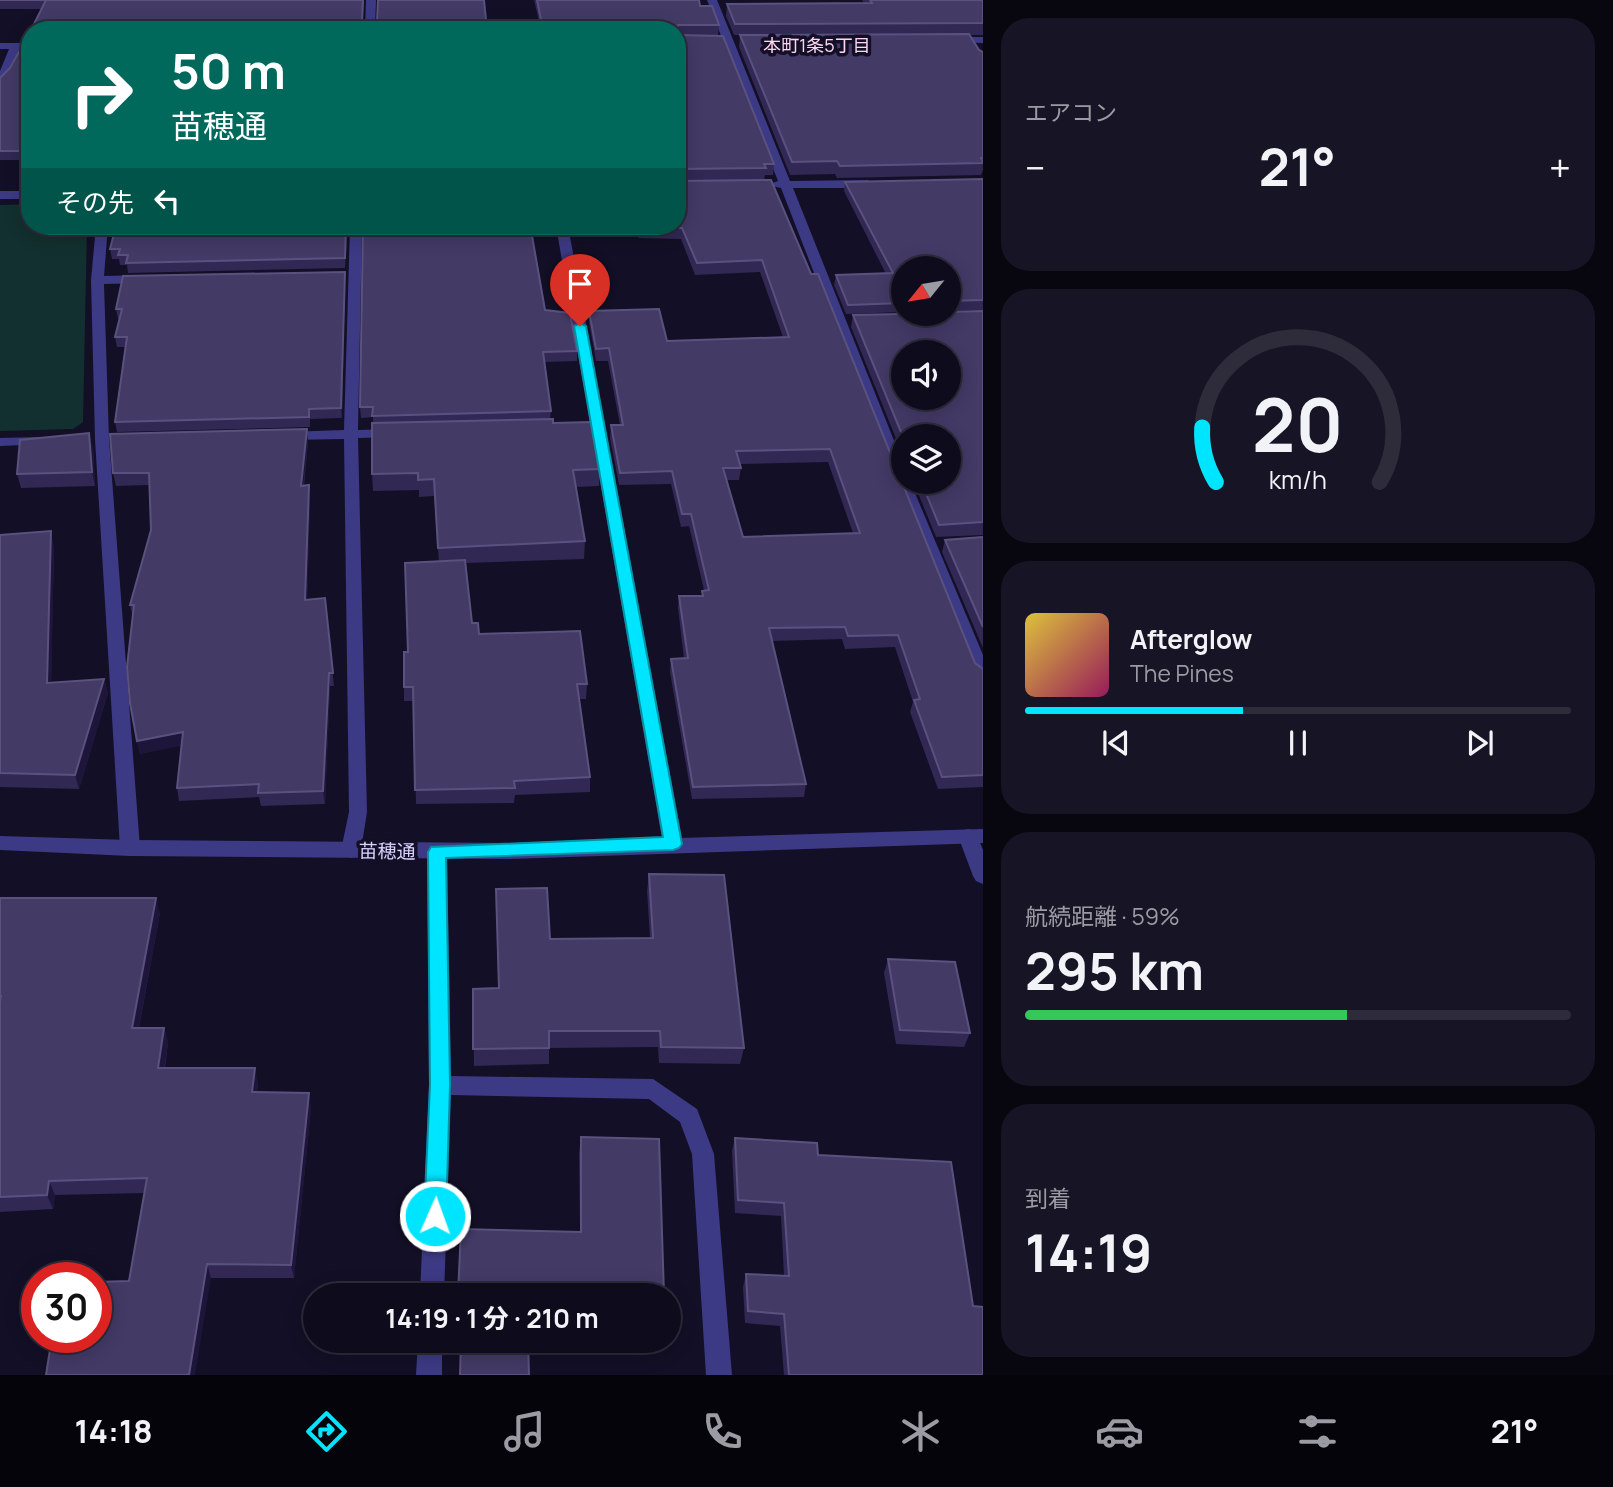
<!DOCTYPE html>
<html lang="ja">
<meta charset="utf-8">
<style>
body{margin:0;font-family:Manrope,"Noto Sans JP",sans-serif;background:#171425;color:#f1f3f6;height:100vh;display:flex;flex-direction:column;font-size:26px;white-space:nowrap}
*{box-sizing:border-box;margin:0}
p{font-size:23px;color:#9b9ba3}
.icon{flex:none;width:38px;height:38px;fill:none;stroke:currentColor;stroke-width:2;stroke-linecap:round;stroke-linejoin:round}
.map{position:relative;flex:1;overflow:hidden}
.details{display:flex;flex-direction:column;gap:18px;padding:18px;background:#08060f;width:630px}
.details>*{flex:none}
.top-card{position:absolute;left:21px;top:21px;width:665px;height:214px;border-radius:28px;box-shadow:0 4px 18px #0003,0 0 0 2px #2e2b3b;background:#00695c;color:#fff;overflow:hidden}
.needle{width:46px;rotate:240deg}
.tools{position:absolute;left:891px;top:256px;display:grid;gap:14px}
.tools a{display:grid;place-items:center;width:70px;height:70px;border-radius:50%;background:#0e0b1c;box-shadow:0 4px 18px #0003,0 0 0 2px #2e2b3b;font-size:35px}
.speed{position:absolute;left:21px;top:1262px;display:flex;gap:14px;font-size:35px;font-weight:700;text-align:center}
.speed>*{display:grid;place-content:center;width:91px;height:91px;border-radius:50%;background:#0e0b1c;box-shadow:0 4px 18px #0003,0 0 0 2px #2e2b3b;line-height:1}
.speed .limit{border:10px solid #d22;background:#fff;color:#111}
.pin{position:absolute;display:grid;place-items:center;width:60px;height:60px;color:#fff;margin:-72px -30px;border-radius:50% 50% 50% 0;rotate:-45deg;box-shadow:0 0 7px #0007}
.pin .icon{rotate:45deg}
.me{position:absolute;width:77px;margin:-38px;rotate:2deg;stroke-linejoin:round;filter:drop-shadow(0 0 5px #0008)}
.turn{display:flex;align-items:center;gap:24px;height:147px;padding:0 35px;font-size:32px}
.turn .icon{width:91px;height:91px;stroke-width:2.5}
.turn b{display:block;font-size:49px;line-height:60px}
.then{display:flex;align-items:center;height:66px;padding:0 35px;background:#0003;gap:14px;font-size:26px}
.big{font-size:52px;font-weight:700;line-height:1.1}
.details .tile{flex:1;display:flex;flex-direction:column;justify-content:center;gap:10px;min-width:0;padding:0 24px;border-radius:28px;background:#171425}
.details .dial{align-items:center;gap:0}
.dial svg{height:182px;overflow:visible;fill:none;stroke:#2e2b3b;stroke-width:7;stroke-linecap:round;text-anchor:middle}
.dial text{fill:#f1f3f6;stroke:none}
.song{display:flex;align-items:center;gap:21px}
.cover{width:84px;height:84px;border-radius:10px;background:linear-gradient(135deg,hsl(50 70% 55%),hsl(330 70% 35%))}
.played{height:7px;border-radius:4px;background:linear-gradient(90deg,#00e5ff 40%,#2e2b3b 40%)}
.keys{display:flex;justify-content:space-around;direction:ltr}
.heat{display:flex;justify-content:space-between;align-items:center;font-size:38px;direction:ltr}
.charge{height:10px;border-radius:5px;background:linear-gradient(90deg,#34c759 59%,#2e2b3b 0)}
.trip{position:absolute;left:303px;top:1283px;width:378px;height:70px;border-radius:35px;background:#0e0b1c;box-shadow:0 4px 18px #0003,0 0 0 2px #2e2b3b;font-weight:700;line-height:70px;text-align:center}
.menu{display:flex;height:112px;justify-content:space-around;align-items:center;background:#06040b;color:#9b9ba3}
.menu .icon{width:49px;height:49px}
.menu .current{color:#00e5ff}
.menu b{font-size:32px;color:#f1f3f6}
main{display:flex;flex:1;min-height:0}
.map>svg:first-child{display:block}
.green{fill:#12302f}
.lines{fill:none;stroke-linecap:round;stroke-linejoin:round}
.minor{fill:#3d3a85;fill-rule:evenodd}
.tertiary{fill:#3d3a85;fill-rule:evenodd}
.wall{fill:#312854;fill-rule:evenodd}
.shaded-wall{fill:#1d163a}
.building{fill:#433a66;stroke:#5a527e;stroke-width:2;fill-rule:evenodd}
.route{fill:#00e5ff;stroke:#0095a6;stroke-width:2}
.labels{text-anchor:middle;stroke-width:7;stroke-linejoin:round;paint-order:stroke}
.far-neighbourhood-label{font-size:18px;fill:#ffd6f0;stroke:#130f26}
.street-label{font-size:19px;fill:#d9d4ff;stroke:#130f26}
</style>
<main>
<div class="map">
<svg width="983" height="1375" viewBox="0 0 983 1375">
<rect width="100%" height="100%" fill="#130f26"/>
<path class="green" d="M30 204V226H87L83 422 73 429 0 431V205Z"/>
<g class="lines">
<path class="minor" d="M366 0H376L375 30H365Z
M707 0H717L790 181 868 180 874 184 868 188H793L903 463V481H910L983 655V681L974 675 920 545 781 188 767 185 778 181Z
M952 37H983V43L948 42 947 40Z
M0 43H30V49H20L5 83 0 86V71L9 49H0Z
M0 191H30V199H0Z
M96 226H108L104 276 147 275 153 279 147 283 104 284 109 439 140 848 137 853 130 856 123 853 120 848 95 439 91 280Z
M350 226H362L358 430 395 429 402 433 395 437 358 438 367 812 361 850 358 855 351 858 344 855 341 850 349 812 344 439 286 440 279 436 286 432 344 430Z
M556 226H568L683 844 680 849 673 851 666 849 663 844Z
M41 437 48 441 46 444 0 446V438Z
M968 829 975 831 983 850V884L976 881 973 876 958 836 961 831Z
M437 844 444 847 447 852 451 1076 653 1079 697 1109 714 1154 732 1375H706L692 1154 680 1122 649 1099 451 1095 444 1295H420L429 1085 427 852 430 847Z
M418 1340H442V1375H416Z"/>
<path class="tertiary" d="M983 829V843L510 859 130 856 0 850V836L130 840 510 843Z"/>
</g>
<path class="wall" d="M0 0H364L363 22 364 24 42 9H0Z
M534 0H699L700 6 719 25 718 35H677V30H541Z
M862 0H983V35H970L979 50 983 52V170L981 175 837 178 835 174 790 175 739 47 740 35H734L726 16 727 4 864 3Z
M677 35 774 164 773 175H765L764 180H677Z
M30 42V160H0V78L10 68Z
M983 179V310L948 311V268H903V312L846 314 834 285 836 275 886 274 844 191 845 182Z
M771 180 975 663 983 669V787L938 789 910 712 913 702 895 647 845 649 842 639 772 641 806 784 804 797 692 799 670 672 671 659H684L678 608 679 596H702V591L704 590 689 526 681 527 671 484 619 485 610 438 611 425H620L608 361H596L589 322V311L667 341 783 337 760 272 695 275 681 239 639 238 637 231 622 232 620 226H677L678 182ZM828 462 853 533 743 537 727 480H739L741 468 740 464Z
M348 226 345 268 128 273 127 265H120L119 259H112L110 249Z
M512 230 545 310 577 351V361L544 362 551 411 550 419 553 423 600 469 599 486 576 487 585 541 584 559 466 563 472 623 479 634 587 684 586 699H579L590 777V792L515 795 514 803 416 804 414 701H404V687L408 652 439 562 434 496 419 497V490L373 491 372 474 373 417 361 418 360 407Z
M345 272V282L342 418 310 419V427L117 432 115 422 126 347H117L115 337 119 319H118L116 309Z
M983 311V535L936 537 913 481H948L903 436V456L851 327 853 315Z
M308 442 304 486 310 498 307 600 325 598 334 686H330L325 804 261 806 259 797 179 801 177 788 181 745 140 754 137 741 133 618 130 605 151 530 149 485 116 486 113 473Z
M93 447 95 486 21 488 17 474Z
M0 535 54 546 51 683 104 679 108 693 79 789 0 787Z
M983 537V648L942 552 945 540Z
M649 874 744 1048 740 1064 659 1063 658 1047 549 1048V1064L474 1066 473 989 498 988 496 889 550 939 650 938 647 891Z
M0 898 160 913 139 1028H164L168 1042 165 1068 258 1083 257 1092 311 1108 294 1278H211L129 1281 145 1193 55 1195 53 1209 0 1212Z
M888 959 970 1033 964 1047 896 1044 884 973Z
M581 1137 664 1295 580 1232 579 1153Z
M735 1138 818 1155 983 1375H784L780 1326 745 1323 743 1287 746 1274 784 1276 781 1216 735 1213 732 1151Z"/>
<path class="shaded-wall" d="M346 226H348L345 268V258Z
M345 272V282L342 418 341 408Z
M307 429 308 442 302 498 301 486Z
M89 433 93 447 95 486 92 472Z
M309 485 310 498 307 613 305 600Z
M51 531 54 546 51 697 47 683Z
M329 673 330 686 325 804 323 791Z
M104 679 108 693 79 789 75 775Z
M183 732 186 745 140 754 137 741Z
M156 898 160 913 136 1043 132 1028Z
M164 1028 168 1042 162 1083 158 1068Z
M255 1068 258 1083 255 1107 252 1092Z
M309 1093 311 1108 294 1278 291 1265Z
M49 1181 55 1195 53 1209 47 1195Z
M207 1264 211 1278 195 1375H189Z"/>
<path class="building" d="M0 0H363L362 21 364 24H375L377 21 378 0H484L487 30H31L46 0Z
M537 0H699L700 6H712L719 25H678L676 30H543Z
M870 0H983V23L735 24 727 4 872 3Z
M969 34 979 50 983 52V158H981L983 163 840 166 837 161 792 162 740 35Z
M677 35 723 36 774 164H764L766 168 678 169 677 172Z
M30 42V151H0V78L10 68 24 43Z
M983 179V300L948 301V268H903V303L848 305 836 275 893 273 845 182Z
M771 180 811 274H818L975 663 983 669V775L942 777 914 700 920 699 898 635 848 636 845 627 769 628 806 784 693 787 671 659 688 658 679 596H703L702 591 709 590 691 514H682L672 471 620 473 611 425H623L609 348 596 349 589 311 659 309 667 341 789 337 762 260 697 263 682 228 640 227 639 226H677V181ZM830 449 860 533 743 537 723 468H741L736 451Z
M116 226H346L345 258 126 263 128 255H118L120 249H110Z
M363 226H512V230H531L545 310 570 313 577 351 543 352 551 411 372 416 373 407H360Z
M345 272 341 408 309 409V417L115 422 127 337H115L122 309H116L123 276Z
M983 311V522L939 525 921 481H948V436H903V437L853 315 948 313V312ZM903 352H948V397H903Z
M553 419V423L591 422 600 469 573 470 585 541 438 548 434 479 418 480V473L372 474V423Z
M307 429 301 486 309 485 305 600 325 598 333 673H329L323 791 258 793 259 784 177 788 183 732 137 741 130 703 127 667 134 605H130L151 530 149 473H113L110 434Z
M89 433 92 472 17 474 20 440Z
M51 531 47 683 104 679 75 775 0 773V535Z
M983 537V627L945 540Z
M465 560 472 623H478L479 634 580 631 587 684H577L590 777 514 781 515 788 415 790 413 687H404V652H408L405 563Z
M649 874 724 875 744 1048 661 1047 660 1031H549V1048L473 1049V989L499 988 496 889 547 888 550 939 653 938Z
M0 898H156L132 1028H164L158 1068H255L252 1092 309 1093 291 1265 207 1264 189 1375H46L52 1337H96V1282L129 1281 147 1178 49 1181 47 1195 0 1197V1002L1 996H0Z
M888 959 955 962 970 1033 900 1030Z
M581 1137 659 1139 664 1295H458L461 1229 581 1232Z
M735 1138 817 1143 818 1155 951 1162 973 1306 983 1307V1375H789L784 1314 748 1311 746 1274 789 1276 784 1203 738 1200Z
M461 1340H528L529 1375H460Z"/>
<path class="route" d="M580 323 586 326 682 844 679 848 673 850 446 858 450 1085 446 1216 442 1223 435 1226 427 1223 424 1216 430 1085 428 852 431 847 663 837 574 326Z"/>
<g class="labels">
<g class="far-neighbourhood-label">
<text x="817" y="52">本町1条5丁目</text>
</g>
<g class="street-label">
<text transform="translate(387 851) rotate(1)" y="7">苗穂通</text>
</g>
</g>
</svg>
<div class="tools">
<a><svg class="needle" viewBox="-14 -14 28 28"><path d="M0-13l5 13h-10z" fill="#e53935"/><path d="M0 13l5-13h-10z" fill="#9b9ba3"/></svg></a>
<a><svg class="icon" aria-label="sound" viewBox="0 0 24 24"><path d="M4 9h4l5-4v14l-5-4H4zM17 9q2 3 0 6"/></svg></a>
<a><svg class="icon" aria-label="layers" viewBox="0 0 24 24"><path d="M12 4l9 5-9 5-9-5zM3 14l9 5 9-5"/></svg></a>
</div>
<div class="speed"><div class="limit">30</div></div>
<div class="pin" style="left:580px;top:326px;background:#d93025"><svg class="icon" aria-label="arrive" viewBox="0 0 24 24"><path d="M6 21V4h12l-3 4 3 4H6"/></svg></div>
<svg class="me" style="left:435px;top:1216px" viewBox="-20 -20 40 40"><circle r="17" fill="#00e5ff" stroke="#fff" stroke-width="3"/><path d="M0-11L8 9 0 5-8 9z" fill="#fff"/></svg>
<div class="trip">14:19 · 1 分 · 210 m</div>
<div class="top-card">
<div class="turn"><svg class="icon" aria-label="right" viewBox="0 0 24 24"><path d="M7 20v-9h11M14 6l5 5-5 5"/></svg><div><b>50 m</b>苗穂通</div></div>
<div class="then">その先<svg class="icon" aria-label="left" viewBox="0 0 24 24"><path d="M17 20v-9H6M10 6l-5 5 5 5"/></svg></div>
</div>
</div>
<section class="details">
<div class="tile"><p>エアコン</p>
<div class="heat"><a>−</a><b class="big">21°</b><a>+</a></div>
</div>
<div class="tile dial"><svg viewBox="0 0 100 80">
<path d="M14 69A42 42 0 1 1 86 69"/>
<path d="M14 69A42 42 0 0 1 8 45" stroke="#00e5ff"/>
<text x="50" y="56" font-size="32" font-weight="700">20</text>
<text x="50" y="72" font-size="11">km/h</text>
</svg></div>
<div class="tile">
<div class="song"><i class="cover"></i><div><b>Afterglow</b><p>The Pines</p></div></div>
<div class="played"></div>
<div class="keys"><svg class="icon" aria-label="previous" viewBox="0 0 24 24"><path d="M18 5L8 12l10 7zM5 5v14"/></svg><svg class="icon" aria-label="pause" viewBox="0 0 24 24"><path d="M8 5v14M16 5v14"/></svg><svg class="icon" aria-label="next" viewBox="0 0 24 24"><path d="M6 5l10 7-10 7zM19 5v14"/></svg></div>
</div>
<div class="tile"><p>航続距離 · 59%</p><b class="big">295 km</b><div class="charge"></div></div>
<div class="tile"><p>到着</p><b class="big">14:19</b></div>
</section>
</main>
<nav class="menu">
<b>14:18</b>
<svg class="icon current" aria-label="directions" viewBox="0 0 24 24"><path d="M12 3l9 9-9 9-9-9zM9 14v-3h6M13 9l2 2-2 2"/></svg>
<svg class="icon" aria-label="music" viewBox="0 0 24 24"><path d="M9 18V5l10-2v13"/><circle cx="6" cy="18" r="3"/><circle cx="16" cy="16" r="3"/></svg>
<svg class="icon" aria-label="phone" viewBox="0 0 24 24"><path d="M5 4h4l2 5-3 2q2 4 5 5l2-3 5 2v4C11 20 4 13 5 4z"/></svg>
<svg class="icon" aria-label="climate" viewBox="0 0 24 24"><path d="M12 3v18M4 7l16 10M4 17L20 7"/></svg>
<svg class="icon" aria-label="car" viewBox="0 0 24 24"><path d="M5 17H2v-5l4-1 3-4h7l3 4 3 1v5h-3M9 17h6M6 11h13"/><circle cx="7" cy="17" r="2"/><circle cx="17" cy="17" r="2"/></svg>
<svg class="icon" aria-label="filters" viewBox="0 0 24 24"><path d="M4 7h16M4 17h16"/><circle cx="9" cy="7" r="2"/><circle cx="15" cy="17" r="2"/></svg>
<b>21°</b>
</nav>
